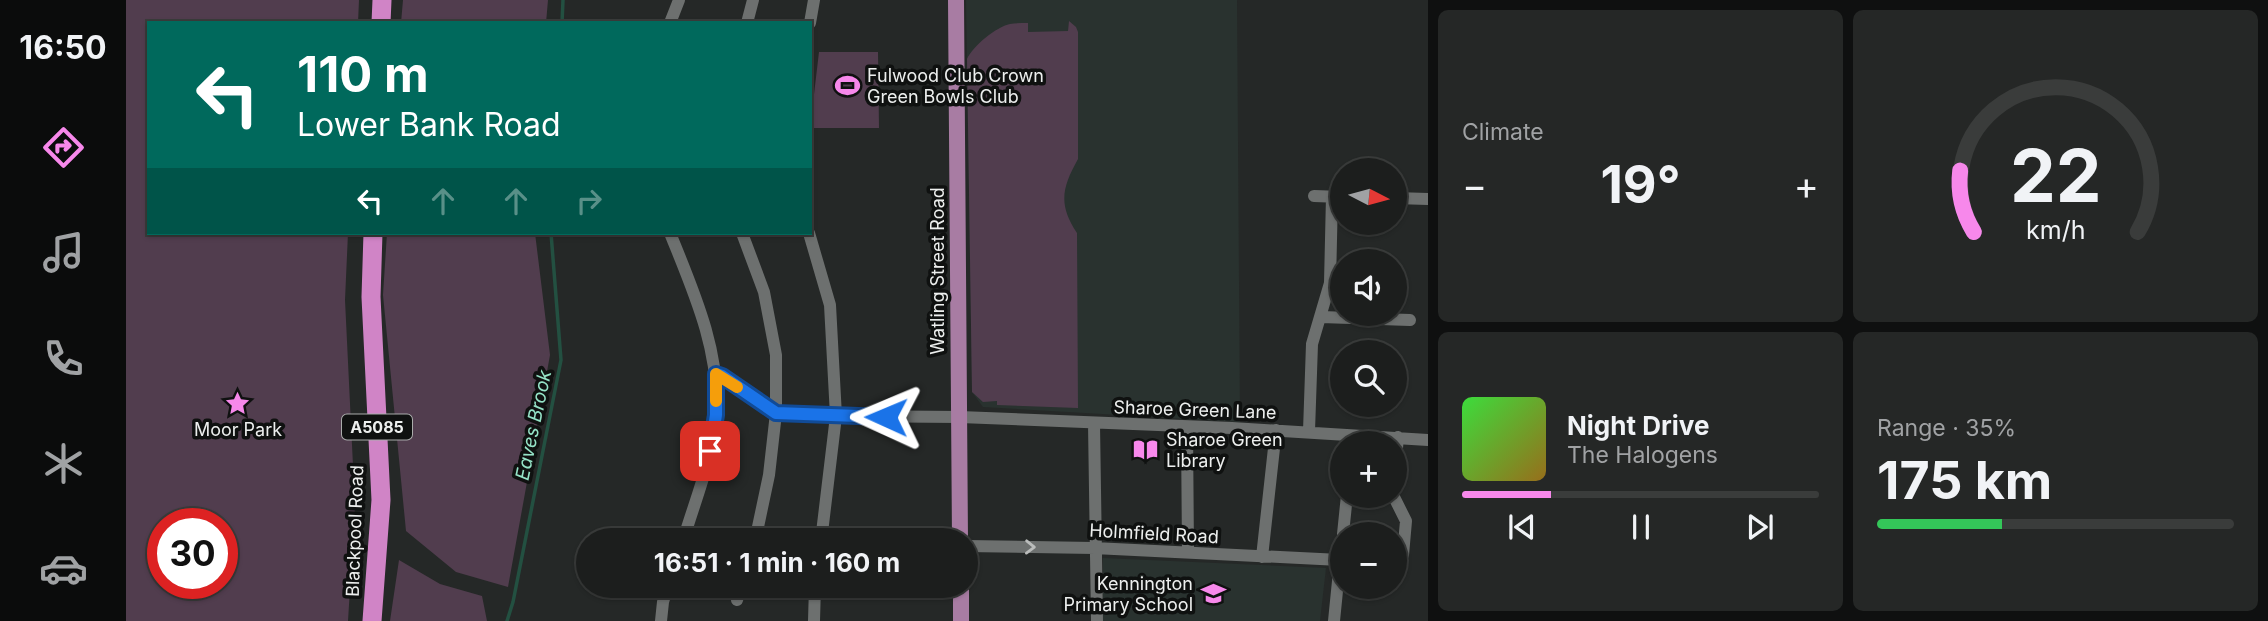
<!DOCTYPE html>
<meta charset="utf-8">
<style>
body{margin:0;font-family:Inter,sans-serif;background:#252726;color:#f1f3f6;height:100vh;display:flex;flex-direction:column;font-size:26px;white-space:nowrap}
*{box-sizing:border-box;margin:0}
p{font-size:23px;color:#a0a2a4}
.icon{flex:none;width:38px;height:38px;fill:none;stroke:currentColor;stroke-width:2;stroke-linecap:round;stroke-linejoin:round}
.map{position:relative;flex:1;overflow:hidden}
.drawer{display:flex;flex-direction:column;gap:10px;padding:10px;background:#0f1010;width:840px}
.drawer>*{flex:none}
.hud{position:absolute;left:21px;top:21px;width:665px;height:214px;border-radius:0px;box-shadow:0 2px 5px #0004,0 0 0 2px #3a3c3b;background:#00695c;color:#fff;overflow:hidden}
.needle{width:46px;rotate:96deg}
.fabs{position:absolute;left:1204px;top:158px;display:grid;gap:14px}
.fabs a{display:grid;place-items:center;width:77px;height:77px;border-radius:50%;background:#1c1e1d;box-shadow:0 2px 5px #0004,0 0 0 2px #3a3c3b;font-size:35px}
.speed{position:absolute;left:21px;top:508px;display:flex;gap:14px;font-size:35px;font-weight:700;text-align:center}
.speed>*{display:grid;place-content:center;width:91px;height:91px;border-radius:50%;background:#1c1e1d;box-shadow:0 2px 5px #0004,0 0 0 2px #3a3c3b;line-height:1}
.speed .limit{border:10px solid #d22;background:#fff;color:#111}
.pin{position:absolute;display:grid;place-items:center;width:60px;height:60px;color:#fff;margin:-30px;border-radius:14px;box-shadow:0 4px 10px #0006}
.me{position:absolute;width:77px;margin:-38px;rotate:271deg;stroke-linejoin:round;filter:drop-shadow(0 0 5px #0008)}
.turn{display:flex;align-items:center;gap:24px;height:147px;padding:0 35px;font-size:32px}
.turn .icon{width:91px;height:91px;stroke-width:2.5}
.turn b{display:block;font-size:49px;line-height:60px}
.lanes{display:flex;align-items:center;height:66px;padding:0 35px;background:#0003;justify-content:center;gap:35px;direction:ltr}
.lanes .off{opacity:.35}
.big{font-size:52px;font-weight:700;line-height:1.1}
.drawer .card{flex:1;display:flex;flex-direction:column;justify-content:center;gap:10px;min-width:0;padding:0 24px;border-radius:10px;background:#252726}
.drawer .dial{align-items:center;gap:0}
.dial svg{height:182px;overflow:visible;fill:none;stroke:#3a3c3b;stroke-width:7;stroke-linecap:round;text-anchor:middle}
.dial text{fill:#f1f3f6;stroke:none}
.song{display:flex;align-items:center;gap:21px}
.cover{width:84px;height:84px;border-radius:10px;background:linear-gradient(135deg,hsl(120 70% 55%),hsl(40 70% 35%))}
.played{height:7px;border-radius:4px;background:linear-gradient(90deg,#f788eb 25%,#3a3c3b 25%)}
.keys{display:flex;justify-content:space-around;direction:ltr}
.heat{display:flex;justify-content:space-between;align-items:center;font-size:38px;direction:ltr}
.charge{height:10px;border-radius:5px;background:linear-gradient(90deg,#34c759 35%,#3a3c3b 0)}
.drawer .tiles{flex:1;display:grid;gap:10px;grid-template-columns:repeat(2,1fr)}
.trip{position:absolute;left:450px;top:528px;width:402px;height:70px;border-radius:35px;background:#1c1e1d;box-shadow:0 2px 5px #0004,0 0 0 2px #3a3c3b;font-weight:700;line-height:70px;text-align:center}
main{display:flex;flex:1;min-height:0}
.menu{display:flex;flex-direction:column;width:126px;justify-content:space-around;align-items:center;background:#0b0c0c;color:#a0a2a4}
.menu .icon{width:49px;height:49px}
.menu .selected{color:#f788eb}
.menu b{font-size:32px;color:#f1f3f6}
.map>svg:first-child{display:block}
.built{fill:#29322f}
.green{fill:#513d4e;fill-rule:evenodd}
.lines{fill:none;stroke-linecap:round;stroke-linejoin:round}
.stream{stroke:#235041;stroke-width:3.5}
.minor{stroke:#6d706f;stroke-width:12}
.major{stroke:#a87ca3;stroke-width:16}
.highway{stroke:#d084c6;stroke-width:19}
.oneway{stroke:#babcbb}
.route-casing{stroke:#114b97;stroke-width:18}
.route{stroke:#1a73e8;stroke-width:12}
.slow{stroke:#f59e0b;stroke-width:12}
.labels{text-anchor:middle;stroke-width:7;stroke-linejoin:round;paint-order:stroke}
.shield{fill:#0f1110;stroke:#aaacab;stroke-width:2}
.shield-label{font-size:16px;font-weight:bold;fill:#edefee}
.poi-label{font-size:18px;fill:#edefee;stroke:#0f1110;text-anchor:start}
.street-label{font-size:18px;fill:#edefee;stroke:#0f1110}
.water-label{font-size:19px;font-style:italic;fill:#95e3c7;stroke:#0f1110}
</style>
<main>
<nav class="menu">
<b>16:50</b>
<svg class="icon selected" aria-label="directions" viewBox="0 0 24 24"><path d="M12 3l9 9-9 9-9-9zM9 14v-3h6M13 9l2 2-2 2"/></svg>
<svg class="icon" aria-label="music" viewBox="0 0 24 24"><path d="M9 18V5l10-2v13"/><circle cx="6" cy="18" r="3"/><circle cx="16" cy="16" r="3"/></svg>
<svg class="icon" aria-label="phone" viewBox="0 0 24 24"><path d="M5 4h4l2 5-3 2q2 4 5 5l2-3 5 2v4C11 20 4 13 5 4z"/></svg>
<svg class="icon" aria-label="climate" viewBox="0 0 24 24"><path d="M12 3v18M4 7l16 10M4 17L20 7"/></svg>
<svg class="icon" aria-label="car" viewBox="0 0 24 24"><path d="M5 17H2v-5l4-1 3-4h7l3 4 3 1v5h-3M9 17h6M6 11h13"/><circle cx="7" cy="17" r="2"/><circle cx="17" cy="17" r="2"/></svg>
</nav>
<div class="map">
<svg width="1302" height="621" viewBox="0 0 1302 621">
<rect width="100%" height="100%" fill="#252827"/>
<path class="built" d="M840 0H1111L1114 422 857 407 846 392Z
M977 558 1200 568 1194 621H977Z"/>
<path class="green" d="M0 0H233L232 23H23V233H222L219 300 229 507 222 621H0ZM96 523V583H37V523Z
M277 0H422L420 23H275Z
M943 21 950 27 952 32V159C936 188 932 204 951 233L952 408 871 405V401L857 402 846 392 841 59C847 46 870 27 884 24 890 23 896 23 902 23V32L942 31Z
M693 52H752L753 128H684Z
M261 233H409L424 355 382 587 330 572 280 531 257 295Z
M273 560 314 584 356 596 361 621H264Z"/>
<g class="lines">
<path class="stream" d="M436 23 437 0
M381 621 387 602 435 360 425 233"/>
<path class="minor" d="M544 23 553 0
M621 23 627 0
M684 23 688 0
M1188 196 1216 197
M1269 198 1302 199
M544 233C567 290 595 352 590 415 587 458 569 500 557 541
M616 233 638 292 650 355V413L643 475 629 541
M683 233 704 305 710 416 695 541
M1195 317 1284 320
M590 374 596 376 650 413 710 416 834 417 1106 428 1302 440
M968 424 971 621
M1061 428 1062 553
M1183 431 1186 344 1204 283 1206 196
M1269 470 1272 437
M1267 495 1280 521 1277 555 1269 566
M1217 534 1221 495
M840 546 968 548 1214 560
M1136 557 1150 430
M611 600 615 586
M535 621 537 602 542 586
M688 621 689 586
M1208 621 1216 541"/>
<path class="major" d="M830 0 834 541
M835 586V621"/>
<path class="highway" d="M255 23 256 0
M246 621 255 500 245 297 247 233"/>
</g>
<defs><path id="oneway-chevron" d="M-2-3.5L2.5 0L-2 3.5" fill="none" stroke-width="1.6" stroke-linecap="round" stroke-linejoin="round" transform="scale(1.75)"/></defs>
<use class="oneway" href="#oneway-chevron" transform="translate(904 547) rotate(1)"/>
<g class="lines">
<defs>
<path id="route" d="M584 451 590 415V374L596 376 650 413 760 417"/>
</defs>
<use href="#route" class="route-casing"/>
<use href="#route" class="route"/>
<path class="slow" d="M590 401V374L611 387"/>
</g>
<defs>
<symbol id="stadium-bare" viewBox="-9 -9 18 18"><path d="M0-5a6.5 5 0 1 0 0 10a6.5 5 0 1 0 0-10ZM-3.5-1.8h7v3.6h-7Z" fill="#f788eb" stroke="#0f1110" stroke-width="2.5" paint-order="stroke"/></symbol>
<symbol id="sight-bare" viewBox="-9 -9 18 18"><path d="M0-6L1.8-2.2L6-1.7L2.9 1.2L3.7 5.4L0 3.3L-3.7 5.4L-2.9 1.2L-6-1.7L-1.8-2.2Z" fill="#f788eb" stroke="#0f1110" stroke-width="2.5" paint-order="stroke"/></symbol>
<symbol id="library-bare" viewBox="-9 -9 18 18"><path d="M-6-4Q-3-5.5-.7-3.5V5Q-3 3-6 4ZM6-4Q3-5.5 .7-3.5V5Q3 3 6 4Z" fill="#f788eb" stroke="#0f1110" stroke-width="2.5" paint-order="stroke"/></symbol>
<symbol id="school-bare" viewBox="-9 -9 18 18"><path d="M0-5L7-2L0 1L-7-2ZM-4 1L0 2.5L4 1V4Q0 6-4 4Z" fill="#f788eb" stroke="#0f1110" stroke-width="2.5" paint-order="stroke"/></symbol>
</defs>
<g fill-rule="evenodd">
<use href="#stadium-bare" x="704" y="68" width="35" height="35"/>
<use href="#sight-bare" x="94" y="386" width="35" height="35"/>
<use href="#library-bare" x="1002" y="432" width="35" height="35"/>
<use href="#school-bare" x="1070" y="576" width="35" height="35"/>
</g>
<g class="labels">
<rect class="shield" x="216" y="414.5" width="70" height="25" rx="5"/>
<g class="shield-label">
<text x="251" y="433">A5085</text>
</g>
<g class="poi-label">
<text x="741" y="82">Fulwood Club Crown<tspan x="741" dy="21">Green Bowls Club</tspan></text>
<text x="112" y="436" text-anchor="middle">Moor Park</text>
<text x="1040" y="446">Sharoe Green<tspan x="1040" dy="21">Library</tspan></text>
<text x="1067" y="590" text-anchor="end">Kennington<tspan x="1067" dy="21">Primary School</tspan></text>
</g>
<g class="street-label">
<text transform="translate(812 271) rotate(-90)" y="6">Watling Street Road</text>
<text transform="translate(1069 410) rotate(2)" y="6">Sharoe Green Lane</text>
<text transform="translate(229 531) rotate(-88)" y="6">Blackpool Road</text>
<text transform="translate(1028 534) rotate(3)" y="6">Holmfield Road</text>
</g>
<g class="water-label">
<text transform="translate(407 425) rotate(-78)" y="7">Eaves Brook</text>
</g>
</g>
</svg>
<div class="fabs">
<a><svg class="needle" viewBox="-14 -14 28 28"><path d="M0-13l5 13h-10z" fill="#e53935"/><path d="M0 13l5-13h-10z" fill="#a0a2a4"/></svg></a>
<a><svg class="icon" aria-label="sound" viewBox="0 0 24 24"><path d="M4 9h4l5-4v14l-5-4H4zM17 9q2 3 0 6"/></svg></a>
<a><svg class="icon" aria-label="search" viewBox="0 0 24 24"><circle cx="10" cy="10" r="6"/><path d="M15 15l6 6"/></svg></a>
<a>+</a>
<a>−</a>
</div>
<div class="speed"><div class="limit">30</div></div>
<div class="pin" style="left:584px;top:451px;background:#d93025"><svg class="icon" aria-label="arrive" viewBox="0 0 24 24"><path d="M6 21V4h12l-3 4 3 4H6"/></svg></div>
<svg class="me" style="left:760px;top:417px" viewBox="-20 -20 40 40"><path d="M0-17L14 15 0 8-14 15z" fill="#1a73e8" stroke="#fff" stroke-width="4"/></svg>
<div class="trip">16:51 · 1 min · 160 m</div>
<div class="hud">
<div class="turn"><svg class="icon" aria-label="left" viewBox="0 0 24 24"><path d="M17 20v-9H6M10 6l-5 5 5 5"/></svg><div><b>110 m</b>Lower Bank Road</div></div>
<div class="lanes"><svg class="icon" aria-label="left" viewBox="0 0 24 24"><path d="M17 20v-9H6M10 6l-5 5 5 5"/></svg><svg class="icon off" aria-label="ahead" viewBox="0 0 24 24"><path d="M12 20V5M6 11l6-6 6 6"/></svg><svg class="icon off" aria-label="ahead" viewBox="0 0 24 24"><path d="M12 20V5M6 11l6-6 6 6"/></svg><svg class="icon off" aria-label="right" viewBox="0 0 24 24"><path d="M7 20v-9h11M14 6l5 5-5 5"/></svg></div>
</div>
</div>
<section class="drawer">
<div class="tiles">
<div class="card"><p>Climate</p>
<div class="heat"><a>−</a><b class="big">19°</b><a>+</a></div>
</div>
<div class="card dial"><svg viewBox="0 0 100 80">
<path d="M14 69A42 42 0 1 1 86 69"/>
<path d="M14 69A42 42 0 0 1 8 42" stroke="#f788eb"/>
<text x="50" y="56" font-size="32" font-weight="700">22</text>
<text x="50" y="72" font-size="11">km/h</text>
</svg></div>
<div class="card">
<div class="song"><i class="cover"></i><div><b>Night Drive</b><p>The Halogens</p></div></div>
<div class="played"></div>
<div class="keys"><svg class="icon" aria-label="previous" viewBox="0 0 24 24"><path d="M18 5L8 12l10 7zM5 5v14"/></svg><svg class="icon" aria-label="pause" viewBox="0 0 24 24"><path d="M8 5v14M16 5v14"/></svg><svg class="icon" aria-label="next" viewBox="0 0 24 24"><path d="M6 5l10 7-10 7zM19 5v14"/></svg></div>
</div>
<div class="card"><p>Range · 35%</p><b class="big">175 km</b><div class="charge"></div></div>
</div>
</section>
</main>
